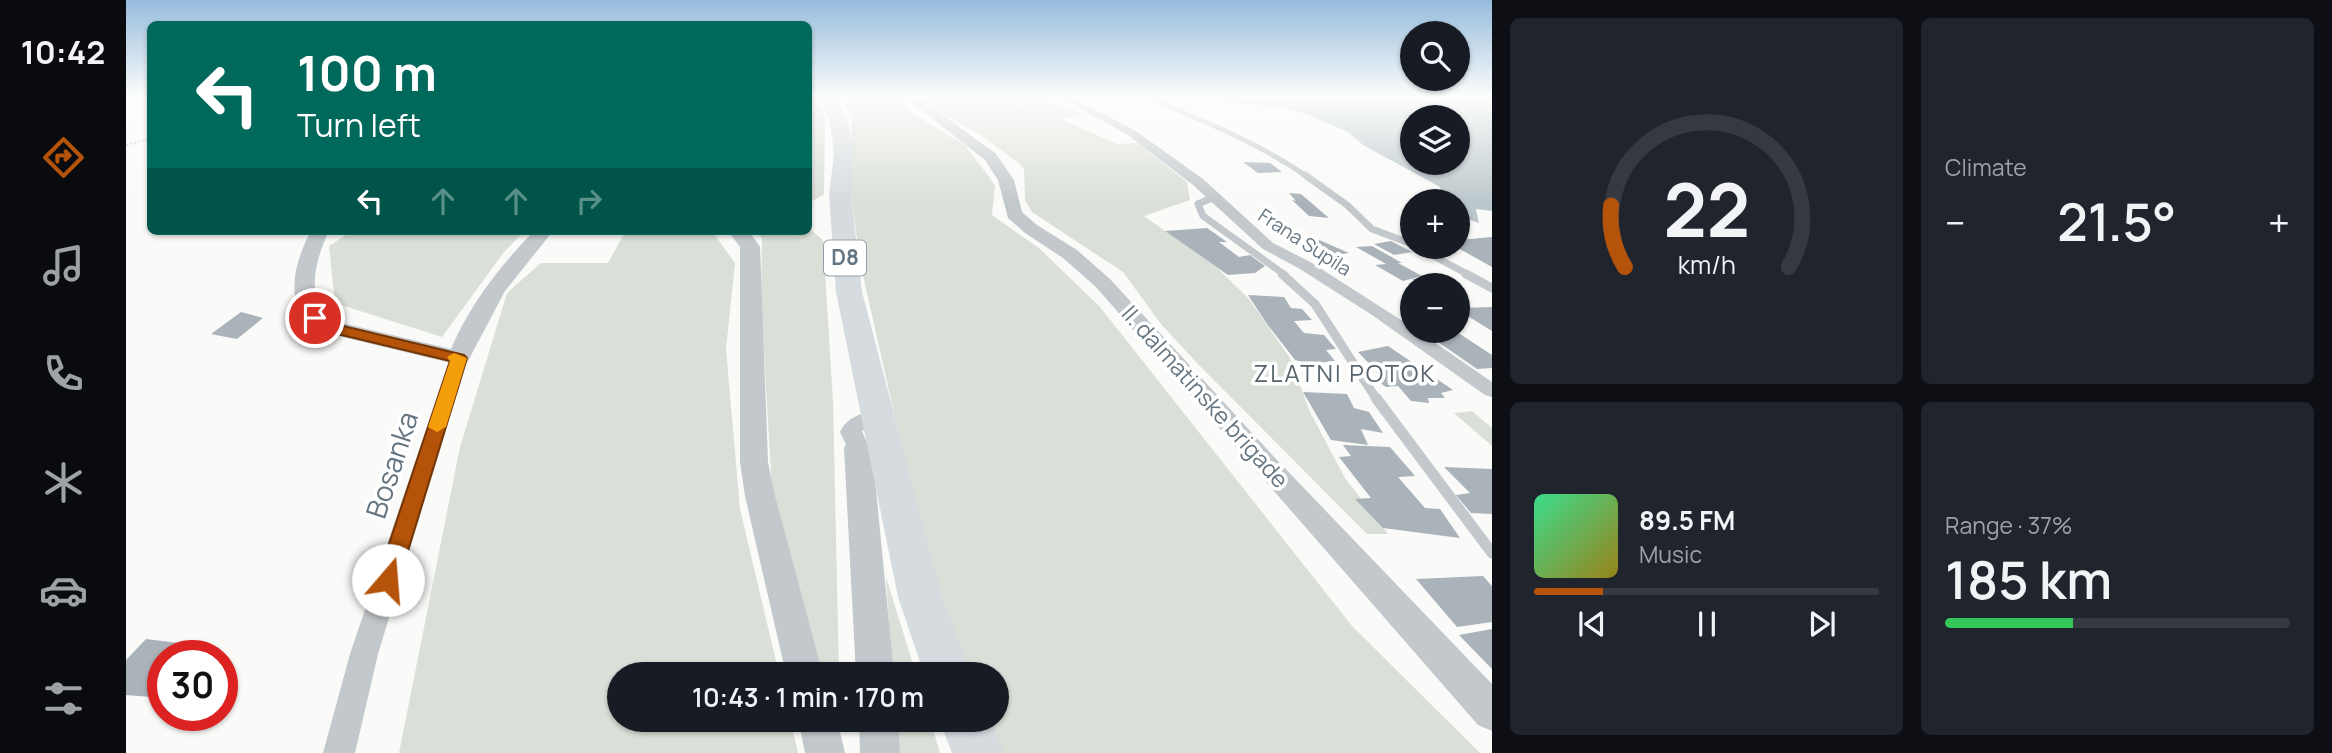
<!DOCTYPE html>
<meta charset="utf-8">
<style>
body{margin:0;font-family:Manrope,sans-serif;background:#20242c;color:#f1f3f6;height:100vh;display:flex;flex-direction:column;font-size:26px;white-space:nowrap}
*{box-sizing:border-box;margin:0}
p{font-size:23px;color:#9ea1a6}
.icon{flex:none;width:38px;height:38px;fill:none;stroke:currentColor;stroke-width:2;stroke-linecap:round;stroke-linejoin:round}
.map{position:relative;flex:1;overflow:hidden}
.panel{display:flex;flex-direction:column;gap:18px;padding:18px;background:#0d0f14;width:840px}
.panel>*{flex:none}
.hud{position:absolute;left:21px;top:21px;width:665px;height:214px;border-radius:10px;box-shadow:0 2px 5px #0004;background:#00695c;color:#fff;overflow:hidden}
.fabs{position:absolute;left:1274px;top:21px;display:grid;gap:14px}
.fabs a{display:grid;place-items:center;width:70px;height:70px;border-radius:50%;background:#171b24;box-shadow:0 2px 5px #0004;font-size:35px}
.speed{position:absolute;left:21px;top:640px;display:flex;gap:14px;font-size:35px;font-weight:700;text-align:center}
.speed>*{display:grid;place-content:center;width:91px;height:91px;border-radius:50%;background:#171b24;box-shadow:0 2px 5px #0004;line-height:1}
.speed .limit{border:10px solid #d22;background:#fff;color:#111}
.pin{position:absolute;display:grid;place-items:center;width:60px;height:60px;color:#fff;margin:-30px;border:4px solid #fff;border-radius:50%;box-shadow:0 2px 7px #0007}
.me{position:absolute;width:77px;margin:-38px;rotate:18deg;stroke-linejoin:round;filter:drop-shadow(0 0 5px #0008)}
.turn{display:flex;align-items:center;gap:24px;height:147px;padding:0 35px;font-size:32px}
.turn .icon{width:91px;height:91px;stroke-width:2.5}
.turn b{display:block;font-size:49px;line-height:60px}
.lanes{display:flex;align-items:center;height:66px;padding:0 35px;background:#0003;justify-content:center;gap:35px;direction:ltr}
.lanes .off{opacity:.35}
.big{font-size:52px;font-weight:600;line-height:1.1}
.panel .widget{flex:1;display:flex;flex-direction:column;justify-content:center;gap:10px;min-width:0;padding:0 24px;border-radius:10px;background:#20242c}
.panel .dial{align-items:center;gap:0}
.dial svg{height:182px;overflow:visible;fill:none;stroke:#363941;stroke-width:7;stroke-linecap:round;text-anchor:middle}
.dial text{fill:#f1f3f6;stroke:none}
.song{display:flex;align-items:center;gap:21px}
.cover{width:84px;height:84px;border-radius:10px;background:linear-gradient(135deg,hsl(150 70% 55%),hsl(50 70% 35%))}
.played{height:7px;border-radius:4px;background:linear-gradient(90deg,#b45309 20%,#363941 20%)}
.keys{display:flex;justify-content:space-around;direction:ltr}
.heat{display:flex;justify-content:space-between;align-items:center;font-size:38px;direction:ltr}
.charge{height:10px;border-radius:5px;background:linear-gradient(90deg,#34c759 37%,#363941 0)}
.panel .tiles{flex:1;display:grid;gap:18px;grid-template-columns:repeat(2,1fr)}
.trip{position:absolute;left:481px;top:662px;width:402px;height:70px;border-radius:35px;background:#171b24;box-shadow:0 2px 5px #0004;font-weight:600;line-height:70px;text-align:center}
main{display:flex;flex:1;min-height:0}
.dock{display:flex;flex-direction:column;width:126px;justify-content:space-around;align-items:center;background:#090b0e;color:#9ea1a6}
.dock .icon{width:49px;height:49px}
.dock .current{color:#b45309}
.dock b{font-size:32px;color:#f1f3f6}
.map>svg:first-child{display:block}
.green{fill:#dadfd7}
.water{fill:#bbc7cb;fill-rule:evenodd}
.building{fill:#aab3b9}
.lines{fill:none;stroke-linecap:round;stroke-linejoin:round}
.path{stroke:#bbbfc2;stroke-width:2;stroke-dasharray:2 2;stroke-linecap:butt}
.service-far3{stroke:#c3c8cc;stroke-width:5}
.service-far2{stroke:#c3c8cc;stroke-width:7}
.service-far1{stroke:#c3c8cc;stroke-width:9}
.service{stroke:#c3c8cc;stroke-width:11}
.minor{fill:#c3c8cc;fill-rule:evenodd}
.tertiary{fill:#c3c8cc;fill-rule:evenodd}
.primary{fill:#d6dbdf;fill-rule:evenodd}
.route{fill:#b45309;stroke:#753606;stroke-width:2}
.slow{fill:#f59e0b}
.labels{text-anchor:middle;stroke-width:7;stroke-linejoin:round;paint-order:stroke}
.far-street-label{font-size:19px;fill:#657683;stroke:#fff}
.shield{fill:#fff;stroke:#939fa8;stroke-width:2}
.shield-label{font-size:21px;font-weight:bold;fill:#657683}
.street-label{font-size:23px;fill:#657683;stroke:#fff}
.neighbourhood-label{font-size:24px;letter-spacing:2px;fill:#57646e;stroke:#fff}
.near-street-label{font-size:28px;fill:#657683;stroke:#fff}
</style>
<main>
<nav class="dock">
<b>10:42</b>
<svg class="icon current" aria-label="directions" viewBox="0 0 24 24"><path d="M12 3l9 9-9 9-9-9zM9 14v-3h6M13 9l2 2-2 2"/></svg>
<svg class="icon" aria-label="music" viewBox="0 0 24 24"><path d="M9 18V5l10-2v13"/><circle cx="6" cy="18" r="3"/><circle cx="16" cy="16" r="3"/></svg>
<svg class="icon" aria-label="phone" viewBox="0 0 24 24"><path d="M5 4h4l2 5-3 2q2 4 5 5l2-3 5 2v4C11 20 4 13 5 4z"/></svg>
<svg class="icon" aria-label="climate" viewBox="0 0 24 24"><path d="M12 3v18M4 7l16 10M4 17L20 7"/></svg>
<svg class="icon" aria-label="car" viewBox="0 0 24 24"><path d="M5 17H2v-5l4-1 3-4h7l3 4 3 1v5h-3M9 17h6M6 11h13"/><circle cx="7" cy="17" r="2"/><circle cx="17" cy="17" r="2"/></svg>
<svg class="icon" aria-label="filters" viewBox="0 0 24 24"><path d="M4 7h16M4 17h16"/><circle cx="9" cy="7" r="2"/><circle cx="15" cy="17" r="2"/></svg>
</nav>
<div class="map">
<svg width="1366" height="753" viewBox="0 0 1366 753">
<rect width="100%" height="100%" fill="#fafaf8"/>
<path class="green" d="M683 98H692L699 118 698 194 683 203Z
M717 98H773L786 113 839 145 869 185 866 215 914 249 974 307 1226 626 1354 753H876L858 719H872V674H840L797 542 734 262 723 179 726 118Z
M790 98H920L956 114 937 120 991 144 1012 143 1061 182 1064 200 1018 216 1090 267 1123 299 1164 358 1184 412 1219 478 1262 534H1241L1070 362 1035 324 997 272 906 212 899 200 898 170 894 164 856 136Z
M683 228 697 240 707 401 713 674H697L646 489 635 301 636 238 628 231H682Z
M226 231H399L378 252 316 337 209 303 203 246Z
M580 231 588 234 609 263 600 349 614 509 653 674H494V719H664L672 753H273L334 447 381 293 415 263H482L499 232Z
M1346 411 1366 428V446L1328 413Z
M760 577 790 674H766Z
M769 719H804L814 753H771Z"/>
<path class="water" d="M1099 98H1366V211L1350 209 1353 223 1332 216V201H1318L1314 187 1237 145 1222 132 1181 114 1149 106 1104 103 1095 100ZM1286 117H1332V163H1286Z"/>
<path class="building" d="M1117 162 1144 163 1156 172 1132 173Z
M1163 193 1175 194 1203 218 1183 216 1166 200 1170 201Z
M1081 228 1101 242H1093L1113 257 1124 255 1139 266 1129 273 1102 275 1039 231Z
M1366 237V267L1332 248V240Z
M1193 240 1223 253 1210 255 1181 241Z
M1265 241 1286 252 1268 255 1248 244Z
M1246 246 1276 263H1272L1296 276 1277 281 1249 265 1260 264 1230 247Z
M1286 279H1311L1320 285H1296Z
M1122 295 1158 297 1165 308 1176 309 1186 320 1168 321 1178 333 1198 335 1210 349 1200 350 1209 361 1182 364 1169 360 1141 324Z
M1366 307V331L1332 310V308Z
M115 312 137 318 111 339 85 334Z
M1334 334 1366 355V368L1351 369 1302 335Z
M1262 346 1327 390 1315 393 1319 398H1302L1303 403 1285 401 1272 386 1260 387 1246 377H1256L1232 352Z
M1177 392 1221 394 1228 408 1243 412 1257 433 1235 429 1242 445 1205 440Z
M1217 445 1264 447 1289 476 1272 477 1299 508 1314 509 1334 538 1257 528 1229 499 1245 498 1213 457 1225 456Z
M1318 467 1366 469V514L1345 513 1330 495 1344 493Z
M1357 576 1366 586V622L1331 627 1290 579Z
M1366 629V669L1333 635Z
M20 639 94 648 88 656H37V698L0 695V660Z"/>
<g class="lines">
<path class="path" d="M1079 98 1084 102 1081 103
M0 145 24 139"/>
<path class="service-far3" d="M1023 98C1077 121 1133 143 1182 177"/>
<path class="service-far2" d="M1179 175 1221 205 1246 229 1286 244
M1086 198 1072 204 1077 216 1159 275
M1291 247 1343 275"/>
<path class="service-far1" d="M1156 274 1189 304 1251 400
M1340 274 1366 288"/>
<path class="service" d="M1250 398 1366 553"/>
<path class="minor" d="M935 98H947L1010 131 1077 179 1147 243 1186 263 1286 327V331H1292L1366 382V397L1359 395 1246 315 1174 269 1137 249 1067 185 1002 135Z
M333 352 342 358 252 654 229 753H197L224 654 324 358Z
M752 410 759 412 762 417 759 422 746 425 736 431 743 448 740 453 732 455 724 453 714 432C722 416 736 413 752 410Z"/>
<path class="tertiary" d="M780 98H794L870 154 888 180 896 212 911 225 951 250 984 279 1151 460 1366 684V731L1352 725 970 287 937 258 899 233 882 218 872 180 859 160Z
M185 231H203C189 260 176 305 212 322L325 349C344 304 374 266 408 231H427L379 291 341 363 333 365 196 332C155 311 167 264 185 231Z
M602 231H623L634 247 642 462 649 496 697 674H660L619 496 614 462V247Z
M732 438 742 441 746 448 768 674H730L718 448 722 441Z
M672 719H711L719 753H679Z
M733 719H772L774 753H734Z"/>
<path class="primary" d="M696 98H712L723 127 728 155 725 194 736 292 816 597 846 674H798L772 597 710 292 703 194 708 155 705 127Z
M813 719H864L878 753H826Z"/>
</g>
<linearGradient id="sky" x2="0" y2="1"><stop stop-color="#96bcdc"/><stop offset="0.48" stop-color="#fdfdfc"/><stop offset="1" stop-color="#fdfdfc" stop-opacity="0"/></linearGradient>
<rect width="1366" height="203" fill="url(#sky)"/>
<path class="route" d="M189 314 209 324 338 355 341 358 273 580 269 586 262 589 254 586 251 580 324 361 199 331 182 318Z"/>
<path class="slow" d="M328 353 341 358 320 427 311 432 302 427 324 361 321 357Z"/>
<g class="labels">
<g class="far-street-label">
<text transform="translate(1179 242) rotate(33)" y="7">Frana Supila</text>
</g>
<rect class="shield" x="698" y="240.5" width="42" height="35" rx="5"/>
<g class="shield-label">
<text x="719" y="265">D8</text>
</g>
<g class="street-label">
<text transform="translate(1079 397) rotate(48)" y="8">II. dalmatinske brigade</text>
</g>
<g class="neighbourhood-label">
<text x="1219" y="382">ZLATNI POTOK</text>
</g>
<g class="near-street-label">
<text transform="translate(266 465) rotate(-72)" y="10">Bosanka</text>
</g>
</g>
</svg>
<div class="fabs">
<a><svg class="icon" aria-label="search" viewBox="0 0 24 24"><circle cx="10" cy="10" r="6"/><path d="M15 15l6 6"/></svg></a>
<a><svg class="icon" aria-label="layers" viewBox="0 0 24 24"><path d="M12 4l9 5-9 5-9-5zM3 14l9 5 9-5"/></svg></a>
<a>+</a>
<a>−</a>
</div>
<div class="speed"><div class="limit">30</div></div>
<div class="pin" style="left:189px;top:318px;background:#d93025"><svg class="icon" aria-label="arrive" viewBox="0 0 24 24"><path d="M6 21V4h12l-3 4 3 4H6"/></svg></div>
<svg class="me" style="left:262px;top:580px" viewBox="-20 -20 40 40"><circle r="19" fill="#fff"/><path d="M0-13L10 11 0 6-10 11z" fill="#b45309"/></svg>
<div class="trip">10:43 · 1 min · 170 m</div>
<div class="hud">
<div class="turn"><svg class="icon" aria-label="left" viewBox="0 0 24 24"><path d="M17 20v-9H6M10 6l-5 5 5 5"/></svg><div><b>100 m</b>Turn left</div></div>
<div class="lanes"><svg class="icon" aria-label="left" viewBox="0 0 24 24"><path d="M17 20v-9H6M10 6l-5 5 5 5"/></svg><svg class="icon off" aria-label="ahead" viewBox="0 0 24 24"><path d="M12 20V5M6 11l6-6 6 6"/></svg><svg class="icon off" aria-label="ahead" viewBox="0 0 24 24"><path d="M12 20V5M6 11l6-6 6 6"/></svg><svg class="icon off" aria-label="right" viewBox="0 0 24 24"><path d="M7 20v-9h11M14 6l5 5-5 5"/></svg></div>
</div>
</div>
<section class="panel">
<div class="tiles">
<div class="widget dial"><svg viewBox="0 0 100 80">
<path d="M14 69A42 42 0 1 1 86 69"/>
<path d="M14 69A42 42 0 0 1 8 42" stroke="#b45309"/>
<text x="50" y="56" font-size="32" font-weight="700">22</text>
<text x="50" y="72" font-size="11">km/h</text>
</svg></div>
<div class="widget"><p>Climate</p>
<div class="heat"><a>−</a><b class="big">21.5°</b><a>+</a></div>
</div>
<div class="widget">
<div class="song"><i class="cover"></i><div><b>89.5 FM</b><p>Music</p></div></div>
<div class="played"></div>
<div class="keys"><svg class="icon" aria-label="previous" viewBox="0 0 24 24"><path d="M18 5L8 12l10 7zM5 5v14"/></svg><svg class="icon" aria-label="pause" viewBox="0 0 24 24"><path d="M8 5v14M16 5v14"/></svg><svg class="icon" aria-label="next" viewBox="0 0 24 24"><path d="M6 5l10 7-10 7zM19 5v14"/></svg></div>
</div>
<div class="widget"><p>Range · 37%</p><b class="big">185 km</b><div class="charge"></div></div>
</div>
</section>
</main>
